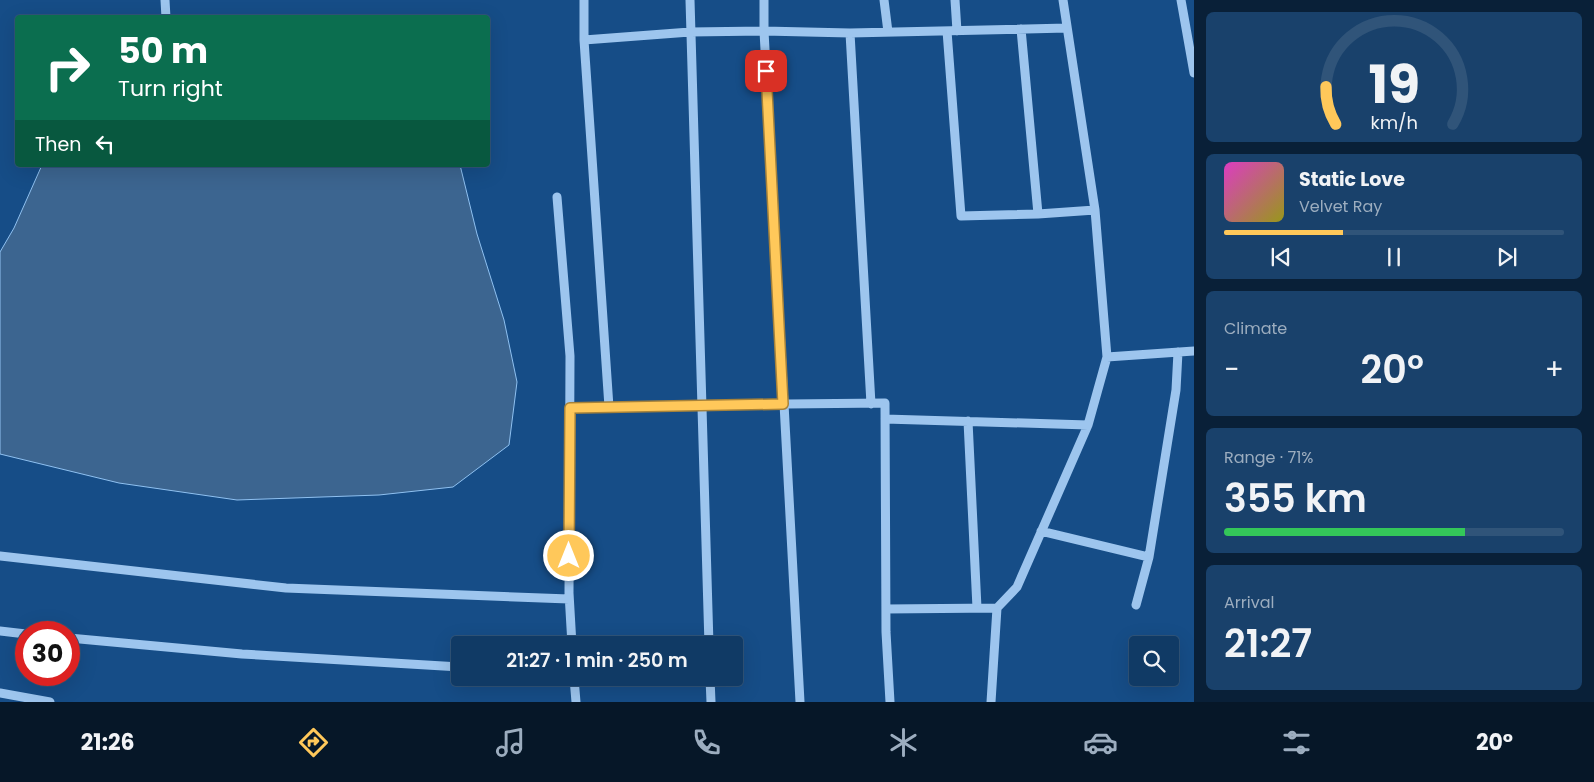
<!DOCTYPE html>
<meta charset="utf-8">
<style>
body{margin:0;font-family:Poppins,sans-serif;background:#19416b;color:#f1f3f6;height:100vh;display:flex;flex-direction:column;font-size:19px;white-space:nowrap}
*{box-sizing:border-box;margin:0}
p{font-size:16px;color:#9cadbf}
.icon{flex:none;width:28px;height:28px;fill:none;stroke:currentColor;stroke-width:2;stroke-linecap:round;stroke-linejoin:round}
.map{position:relative;flex:1;overflow:hidden}
.panel{display:flex;flex-direction:column;gap:12px;padding:12px;background:#092038;width:400px}
.panel>*{flex:none}
.top-card{position:absolute;left:15px;top:15px;width:475px;height:152px;border-radius:5px;box-shadow:0 5px 20px #0002,0 0 0 1px #305479;background:#0b6e4f;color:#fff;overflow:hidden}
.buttons{position:absolute;left:1129px;top:636px;display:grid;gap:10px}
.buttons a{display:grid;place-items:center;width:50px;height:50px;border-radius:5px;background:#103a65;box-shadow:0 5px 20px #0002,0 0 0 1px #305479;font-size:25px}
.speed{position:absolute;left:15px;top:621px;display:flex;gap:10px;font-size:25px;font-weight:700;text-align:center}
.speed>*{display:grid;place-content:center;width:65px;height:65px;border-radius:50%;background:#103a65;box-shadow:0 5px 20px #0002,0 0 0 1px #305479;line-height:1}
.speed .limit{border:8px solid #d22;background:#fff;color:#111}
.pin{position:absolute;display:grid;place-items:center;width:42px;height:42px;color:#fff;margin:-21px;border-radius:10px;box-shadow:0 2px 8px #0006}
.me{position:absolute;width:55px;margin:-28px;rotate:0deg;stroke-linejoin:round;filter:drop-shadow(0 0 4px #0008)}
.turn{display:flex;align-items:center;gap:18px;height:105px;padding:0 20px;font-size:22px}
.turn .icon{width:65px;height:65px;stroke-width:2.5}
.turn b{display:block;font-size:35px;line-height:42px}
.then{display:flex;align-items:center;height:48px;padding:0 20px;background:#0003;gap:10px;font-size:19px}
.big{font-size:38px;font-weight:600;line-height:1.1}
.panel .widget{flex:1;display:flex;flex-direction:column;justify-content:center;gap:8px;min-width:0;padding:0 18px;border-radius:8px;background:#19416b}
.panel .dial{align-items:center;gap:0}
.dial svg{height:130px;overflow:visible;fill:none;stroke:#305479;stroke-width:7;stroke-linecap:round;text-anchor:middle}
.dial text{fill:#f1f3f6;stroke:none}
.song{display:flex;align-items:center;gap:15px}
.cover{width:60px;height:60px;border-radius:8px;background:linear-gradient(135deg,hsl(310 70% 55%),hsl(60 70% 35%))}
.played{height:5px;border-radius:2px;background:linear-gradient(90deg,#ffc85a 35%,#305479 35%)}
.keys{display:flex;justify-content:space-around;direction:ltr}
.heat{display:flex;justify-content:space-between;align-items:center;font-size:28px;direction:ltr}
.charge{height:8px;border-radius:4px;background:linear-gradient(90deg,#34c759 71%,#305479 0)}
.trip{position:absolute;left:451px;top:636px;width:292px;height:50px;border-radius:5px;background:#103a65;box-shadow:0 5px 20px #0002,0 0 0 1px #305479;font-weight:600;line-height:50px;text-align:center}
.menu{display:flex;height:80px;justify-content:space-around;align-items:center;background:#061728;color:#9cadbf}
.menu .icon{width:35px;height:35px}
.menu .selected{color:#ffc85a}
.menu b{font-size:22px;color:#f1f3f6}
main{display:flex;flex:1;min-height:0}
.map>svg:first-child{display:block}
.water{fill:#3c6590;stroke:#8fc1f1}
.lines{fill:none;stroke-linecap:round;stroke-linejoin:round}
.minor{stroke:#9dc5ee;stroke-width:9}
.route-casing{stroke:#a6823a;stroke-width:12}
.route{stroke:#ffc85a;stroke-width:9}
</style>
<main>
<div class="map">
<svg width="1194" height="702" viewBox="0 0 1194 702">
<rect width="100%" height="100%" fill="#164d87"/>
<path class="water" d="M42 165H460L477 234 504 320 517 382 509 445 453 487 379 495 237 500 119 483 0 454V252L14 228Z"/>
<g class="lines">
<path class="minor" d="M165 0 166 18
M584 0V40L609 407
M690 0 709 645
M884 0 888 32
M955 0 957 31
M1063 0 1095 210 1107 357 1194 351
M1181 0 1194 73
M947 31 961 216 1038 214 1021 29
M850 33 871 404
M584 40 690 32 764 31V0
M557 197 570 356 569 593 572 645
M1038 214 1095 210
M570 408 702 405 885 403 886 632 890 702
M885 419 1088 425 1107 357
M968 421 977 608
M1041 531 1149 557
M0 556 286 588 569 599
M1136 605 1149 557 1176 390 1178 352
M886 609 997 608 1017 587 1088 425
M0 631 26 634
M69 638 242 654 460 667
M574 678 576 702
M710 678 711 702
M0 693 50 702
M800 702 764 31 850 33 1067 28
M991 702 997 608"/>
</g>
<g class="lines">
<defs>
<path id="route" d="M569 556 570 408 783 404 766 71"/>
</defs>
<use href="#route" class="route-casing"/>
<use href="#route" class="route"/>
</g>
</svg>
<div class="buttons">
<a><svg class="icon" aria-label="search" viewBox="0 0 24 24"><circle cx="10" cy="10" r="6"/><path d="M15 15l6 6"/></svg></a>
</div>
<div class="speed"><div class="limit">30</div></div>
<div class="pin" style="left:766px;top:71px;background:#d93025"><svg class="icon" aria-label="arrive" viewBox="0 0 24 24"><path d="M6 21V4h12l-3 4 3 4H6"/></svg></div>
<svg class="me" style="left:569px;top:556px" viewBox="-20 -20 40 40"><circle r="17" fill="#ffc85a" stroke="#fff" stroke-width="3"/><path d="M0-11L8 9 0 5-8 9z" fill="#fff"/></svg>
<div class="trip">21:27 · 1 min · 250 m</div>
<div class="top-card">
<div class="turn"><svg class="icon" aria-label="right" viewBox="0 0 24 24"><path d="M7 20v-9h11M14 6l5 5-5 5"/></svg><div><b>50 m</b>Turn right</div></div>
<div class="then">Then<svg class="icon" aria-label="left" viewBox="0 0 24 24"><path d="M17 20v-9H6M10 6l-5 5 5 5"/></svg></div>
</div>
</div>
<section class="panel">
<div class="widget dial"><svg viewBox="0 0 100 80">
<path d="M14 69A42 42 0 1 1 86 69"/>
<path d="M14 69A42 42 0 0 1 8 46" stroke="#ffc85a"/>
<text x="50" y="56" font-size="32" font-weight="700">19</text>
<text x="50" y="72" font-size="11">km/h</text>
</svg></div>
<div class="widget">
<div class="song"><i class="cover"></i><div><b>Static Love</b><p>Velvet Ray</p></div></div>
<div class="played"></div>
<div class="keys"><svg class="icon" aria-label="previous" viewBox="0 0 24 24"><path d="M18 5L8 12l10 7zM5 5v14"/></svg><svg class="icon" aria-label="pause" viewBox="0 0 24 24"><path d="M8 5v14M16 5v14"/></svg><svg class="icon" aria-label="next" viewBox="0 0 24 24"><path d="M6 5l10 7-10 7zM19 5v14"/></svg></div>
</div>
<div class="widget"><p>Climate</p>
<div class="heat"><a>−</a><b class="big">20°</b><a>+</a></div>
</div>
<div class="widget"><p>Range · 71%</p><b class="big">355 km</b><div class="charge"></div></div>
<div class="widget"><p>Arrival</p><b class="big">21:27</b></div>
</section>
</main>
<nav class="menu">
<b>21:26</b>
<svg class="icon selected" aria-label="directions" viewBox="0 0 24 24"><path d="M12 3l9 9-9 9-9-9zM9 14v-3h6M13 9l2 2-2 2"/></svg>
<svg class="icon" aria-label="music" viewBox="0 0 24 24"><path d="M9 18V5l10-2v13"/><circle cx="6" cy="18" r="3"/><circle cx="16" cy="16" r="3"/></svg>
<svg class="icon" aria-label="phone" viewBox="0 0 24 24"><path d="M5 4h4l2 5-3 2q2 4 5 5l2-3 5 2v4C11 20 4 13 5 4z"/></svg>
<svg class="icon" aria-label="climate" viewBox="0 0 24 24"><path d="M12 3v18M4 7l16 10M4 17L20 7"/></svg>
<svg class="icon" aria-label="car" viewBox="0 0 24 24"><path d="M5 17H2v-5l4-1 3-4h7l3 4 3 1v5h-3M9 17h6M6 11h13"/><circle cx="7" cy="17" r="2"/><circle cx="17" cy="17" r="2"/></svg>
<svg class="icon" aria-label="filters" viewBox="0 0 24 24"><path d="M4 7h16M4 17h16"/><circle cx="9" cy="7" r="2"/><circle cx="15" cy="17" r="2"/></svg>
<b>20°</b>
</nav>
